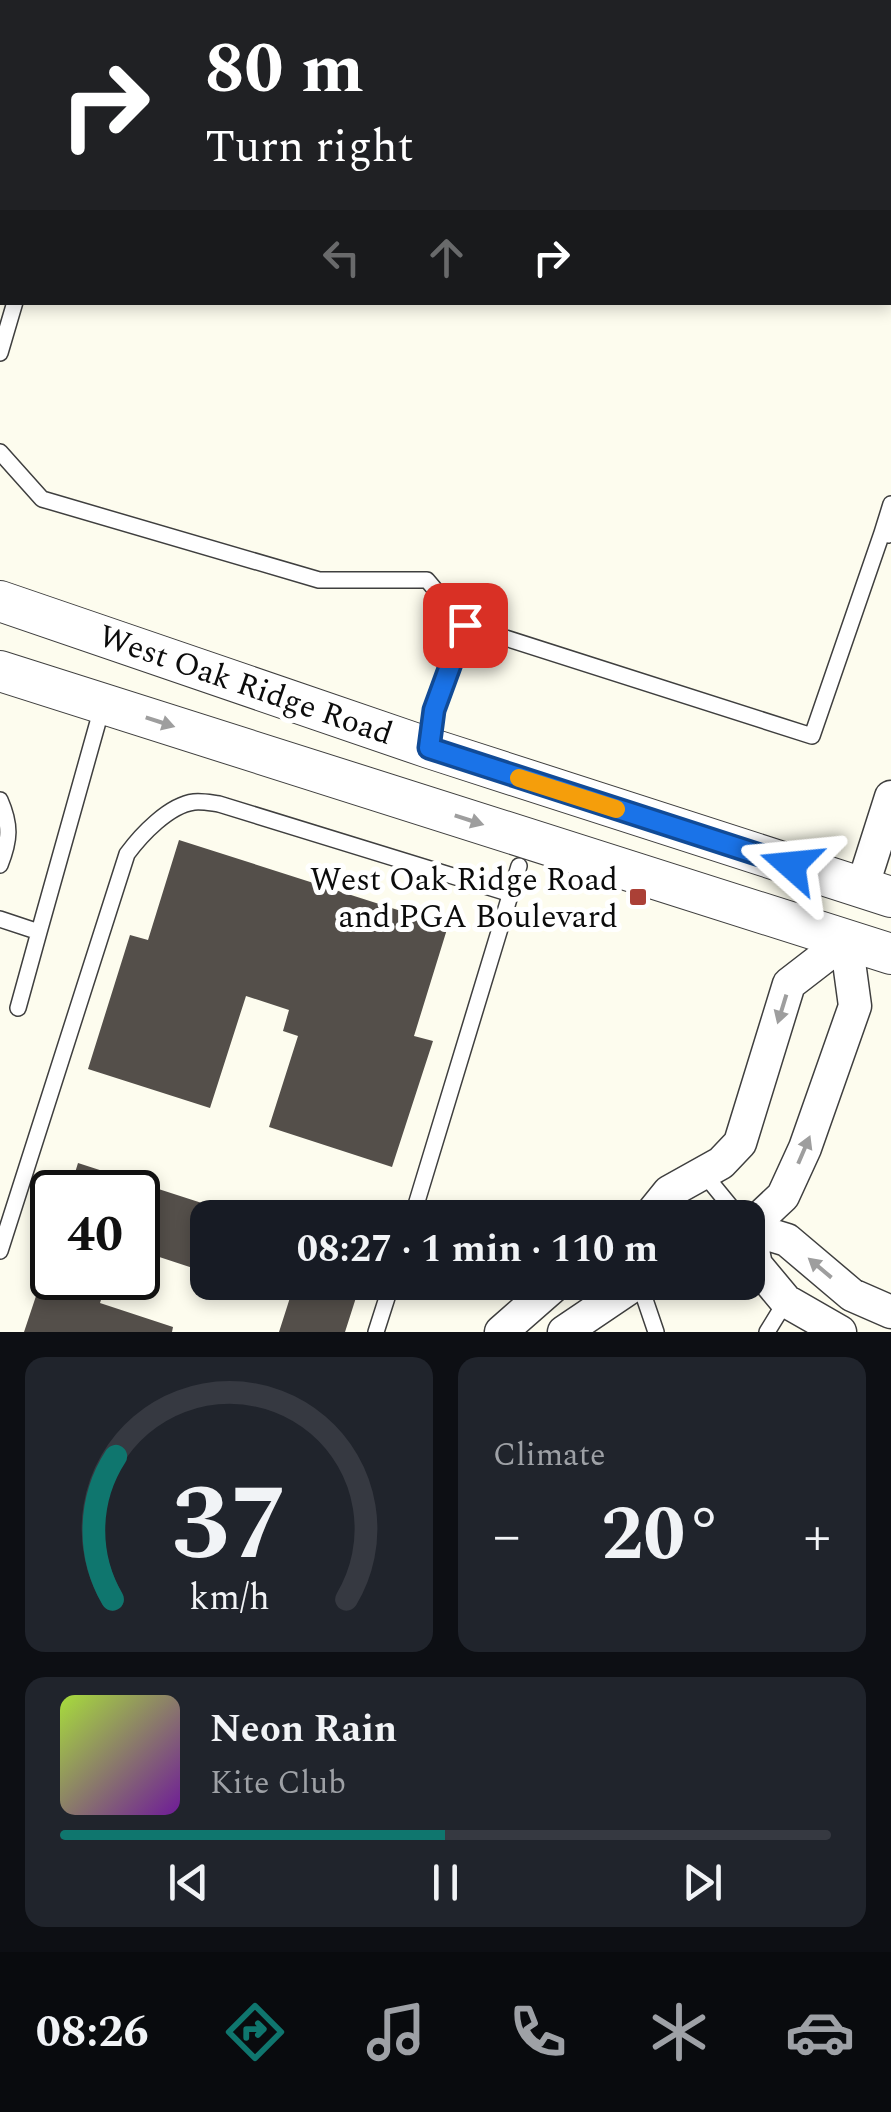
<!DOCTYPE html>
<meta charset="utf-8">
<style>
body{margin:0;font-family:Spectral,serif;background:#20242c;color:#f1f3f6;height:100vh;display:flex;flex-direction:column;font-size:38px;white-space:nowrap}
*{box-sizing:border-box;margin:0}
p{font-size:32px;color:#9ea1a6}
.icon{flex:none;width:55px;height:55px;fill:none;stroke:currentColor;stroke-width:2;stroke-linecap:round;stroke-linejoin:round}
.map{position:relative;height:1332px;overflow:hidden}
.side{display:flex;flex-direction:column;gap:25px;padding:25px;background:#0d0f14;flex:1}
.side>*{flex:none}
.hud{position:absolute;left:0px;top:0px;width:892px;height:305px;box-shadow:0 5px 15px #0003;background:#202124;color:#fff;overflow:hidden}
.speed{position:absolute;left:30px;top:1170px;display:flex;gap:20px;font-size:50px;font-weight:700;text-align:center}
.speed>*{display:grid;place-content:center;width:130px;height:130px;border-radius:50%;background:#171b24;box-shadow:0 5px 15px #0003;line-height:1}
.speed .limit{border:5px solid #111;border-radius:15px;background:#fff;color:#111}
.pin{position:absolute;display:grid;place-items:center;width:85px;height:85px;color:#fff;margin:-42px;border-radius:20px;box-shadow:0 5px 15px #0006}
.me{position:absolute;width:110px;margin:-55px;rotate:288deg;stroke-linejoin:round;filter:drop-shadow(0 0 8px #0008)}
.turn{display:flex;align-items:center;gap:35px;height:210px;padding:0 40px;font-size:45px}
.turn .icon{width:130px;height:130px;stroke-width:2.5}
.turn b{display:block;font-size:70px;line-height:85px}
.lanes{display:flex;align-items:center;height:95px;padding:0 40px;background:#0003;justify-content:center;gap:50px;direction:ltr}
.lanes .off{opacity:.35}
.big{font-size:75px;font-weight:700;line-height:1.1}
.side .tile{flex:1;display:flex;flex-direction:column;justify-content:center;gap:15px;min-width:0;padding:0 35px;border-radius:20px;background:#20242c}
.side .dial{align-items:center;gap:0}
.dial svg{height:260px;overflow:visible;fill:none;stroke:#363941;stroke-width:7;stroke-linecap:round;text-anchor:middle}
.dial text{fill:#f1f3f6;stroke:none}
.song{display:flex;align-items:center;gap:30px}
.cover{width:120px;height:120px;border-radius:15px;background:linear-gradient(135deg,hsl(80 70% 55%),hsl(280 70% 35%))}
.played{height:10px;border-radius:5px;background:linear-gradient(90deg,#0f766e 50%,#363941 50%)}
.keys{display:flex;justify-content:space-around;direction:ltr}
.heat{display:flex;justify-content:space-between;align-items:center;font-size:55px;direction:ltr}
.side .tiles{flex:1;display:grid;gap:25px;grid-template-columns:1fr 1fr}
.tile:last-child{grid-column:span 2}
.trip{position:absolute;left:190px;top:1200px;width:575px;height:100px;border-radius:20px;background:#171b24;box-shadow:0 5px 15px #0003;font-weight:700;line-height:100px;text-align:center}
.dock{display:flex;height:160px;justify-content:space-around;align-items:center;background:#090b0e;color:#9ea1a6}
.dock .icon{width:70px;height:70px}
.dock .on{color:#0f766e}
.dock b{font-size:45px;color:#f1f3f6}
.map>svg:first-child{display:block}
.building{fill:#544f4a}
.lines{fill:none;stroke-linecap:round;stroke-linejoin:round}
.service-casing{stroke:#3f3f3f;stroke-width:18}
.minor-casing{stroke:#3f3f3f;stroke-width:35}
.tertiary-casing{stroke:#3f3f3f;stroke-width:42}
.service{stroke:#fff;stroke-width:15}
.minor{stroke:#fff;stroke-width:32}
.tertiary{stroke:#fff;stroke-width:40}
.oneway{fill:#9e9e9e}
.route-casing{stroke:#114b97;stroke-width:25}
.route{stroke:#1a73e8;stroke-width:18}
.slow{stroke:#f59e0b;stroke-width:18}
.poi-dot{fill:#ab4036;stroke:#fff;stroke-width:4}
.labels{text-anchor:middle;stroke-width:10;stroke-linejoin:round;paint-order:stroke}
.street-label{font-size:32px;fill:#0c0c0c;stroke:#fff}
.poi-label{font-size:32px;fill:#0c0c0c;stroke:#fff;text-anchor:end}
</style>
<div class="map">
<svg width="891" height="1332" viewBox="0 0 891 1332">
<rect width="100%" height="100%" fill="#fdfcee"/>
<path class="building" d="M179 840 448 926 414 1036 433 1041 392 1167 269 1127 298 1036 283 1031 289 1010 246 996 210 1108 88 1069 130 935 148 940Z
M78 1163 208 1205V1273L138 1250V1192H69Z
M42 1278H108L100 1303 173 1327 172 1332H24Z
M295 1282H361L345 1332H279Z"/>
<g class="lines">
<defs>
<path id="service" d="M106 2 107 0
M0 353 15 302
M0 452 42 499 319 580H427L465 625
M888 535 882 533 891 504
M429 744 435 710 465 625 812 736 882 533
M0 800C11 825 10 840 0 865
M0 919 39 932 103 704
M18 1008 39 932
M704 1174 740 1218
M412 1218 519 866
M0 1251 127 854C141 835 169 805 194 802 202 801 211 803 219 804L511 894
M639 1282 656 1332
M376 1332 392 1282
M767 1332 786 1301"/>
<path id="minor" d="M862 888 891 797
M648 1218 669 1192 721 1163 740 1143 789 984 846 940 855 1006 805 1148 783 1196 748 1229
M748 1228 787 1240 852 1295 891 1312
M748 1228 756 1265 786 1301 840 1332
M501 1332 558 1282
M564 1332 638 1282"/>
<path id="tertiary" d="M0 601 429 748 891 897
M0 671 891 954"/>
</defs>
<use href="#service" class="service-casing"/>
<use href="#minor" class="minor-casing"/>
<use href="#tertiary" class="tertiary-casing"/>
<use href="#service" class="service"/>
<use href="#minor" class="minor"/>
<use href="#tertiary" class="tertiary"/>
</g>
<defs><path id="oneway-solid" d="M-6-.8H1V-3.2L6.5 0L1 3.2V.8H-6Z" transform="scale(2.5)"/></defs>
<g class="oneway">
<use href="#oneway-solid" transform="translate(160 722) rotate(18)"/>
<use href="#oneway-solid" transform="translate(469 820) rotate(18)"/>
<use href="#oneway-solid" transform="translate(782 1009) rotate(107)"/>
<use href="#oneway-solid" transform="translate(804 1150) rotate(-67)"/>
<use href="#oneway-solid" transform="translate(820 1268) rotate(-140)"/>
</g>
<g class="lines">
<defs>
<path id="route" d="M465 625 434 710 429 748 791 865"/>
</defs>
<use href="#route" class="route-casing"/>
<use href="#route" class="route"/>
<path class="slow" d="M519 778 616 809"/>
</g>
<rect class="poi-dot" x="628" y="887" width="20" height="20" rx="5"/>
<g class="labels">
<g class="street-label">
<text transform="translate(246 684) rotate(19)" y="11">West Oak Ridge Road</text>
</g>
<g class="poi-label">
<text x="618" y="890">West Oak Ridge Road<tspan x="618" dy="37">and PGA Boulevard</tspan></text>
</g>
</g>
</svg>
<div class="speed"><div class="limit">40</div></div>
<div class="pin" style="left:465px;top:625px;background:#d93025"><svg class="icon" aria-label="arrive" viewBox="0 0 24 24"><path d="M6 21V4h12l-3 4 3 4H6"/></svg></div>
<svg class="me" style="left:791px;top:865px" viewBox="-20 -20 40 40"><path d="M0-17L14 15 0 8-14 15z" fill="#1a73e8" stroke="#fff" stroke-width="4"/></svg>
<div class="trip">08:27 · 1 min · 110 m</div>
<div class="hud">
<div class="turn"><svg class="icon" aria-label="right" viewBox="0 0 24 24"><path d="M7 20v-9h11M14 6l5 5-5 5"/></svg><div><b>80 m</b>Turn right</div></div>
<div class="lanes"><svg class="icon off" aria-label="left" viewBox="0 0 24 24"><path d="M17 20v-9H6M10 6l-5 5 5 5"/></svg><svg class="icon off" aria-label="ahead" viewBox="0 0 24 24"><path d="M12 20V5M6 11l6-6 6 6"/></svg><svg class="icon" aria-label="right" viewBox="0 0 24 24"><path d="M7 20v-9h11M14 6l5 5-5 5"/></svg></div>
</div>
</div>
<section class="side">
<div class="tiles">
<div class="tile dial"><svg viewBox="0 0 100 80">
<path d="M14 69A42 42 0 1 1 86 69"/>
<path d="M14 69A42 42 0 0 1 15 25" stroke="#0f766e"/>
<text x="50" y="56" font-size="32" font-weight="700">37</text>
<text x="50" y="72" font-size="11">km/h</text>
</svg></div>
<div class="tile"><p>Climate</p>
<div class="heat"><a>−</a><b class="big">20°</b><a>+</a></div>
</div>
<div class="tile">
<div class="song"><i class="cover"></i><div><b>Neon Rain</b><p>Kite Club</p></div></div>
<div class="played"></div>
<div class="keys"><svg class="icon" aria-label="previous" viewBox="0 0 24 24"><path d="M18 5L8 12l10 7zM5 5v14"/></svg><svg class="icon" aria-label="pause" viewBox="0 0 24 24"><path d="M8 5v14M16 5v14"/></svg><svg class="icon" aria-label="next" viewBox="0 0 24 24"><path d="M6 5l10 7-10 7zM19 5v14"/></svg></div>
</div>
</div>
</section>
<nav class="dock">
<b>08:26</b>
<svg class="icon on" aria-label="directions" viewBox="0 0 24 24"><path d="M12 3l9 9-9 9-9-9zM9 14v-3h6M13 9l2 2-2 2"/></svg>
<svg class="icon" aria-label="music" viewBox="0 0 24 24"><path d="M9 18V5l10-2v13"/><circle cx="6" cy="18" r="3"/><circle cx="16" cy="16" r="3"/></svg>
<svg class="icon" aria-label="phone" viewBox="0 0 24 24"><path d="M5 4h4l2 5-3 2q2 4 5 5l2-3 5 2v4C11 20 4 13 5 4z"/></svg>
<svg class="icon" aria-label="climate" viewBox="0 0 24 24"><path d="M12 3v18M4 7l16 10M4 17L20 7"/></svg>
<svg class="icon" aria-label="car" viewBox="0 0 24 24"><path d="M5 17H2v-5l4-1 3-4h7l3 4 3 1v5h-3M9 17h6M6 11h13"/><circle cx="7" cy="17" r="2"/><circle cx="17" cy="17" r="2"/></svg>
</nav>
